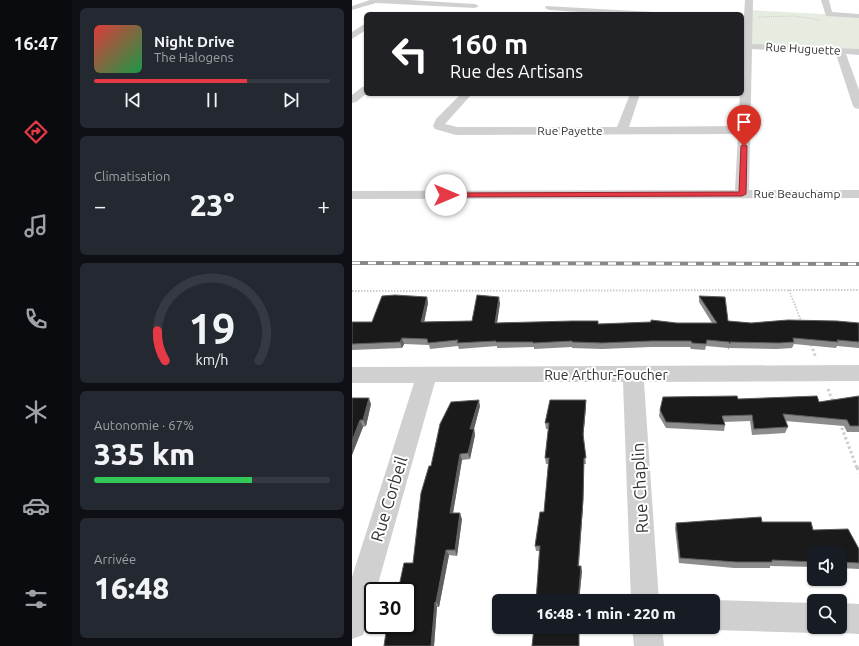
<!DOCTYPE html>
<html lang="fr">
<meta charset="utf-8">
<style>
body{margin:0;font-family:Ubuntu,sans-serif;background:#242831;color:#f1f3f6;height:100vh;display:flex;flex-direction:column;font-size:15px;white-space:nowrap}
*{box-sizing:border-box;margin:0}
p{font-size:13px;color:#9ea1a6}
.icon{flex:none;width:22px;height:22px;fill:none;stroke:currentColor;stroke-width:2;stroke-linecap:round;stroke-linejoin:round}
.map{position:relative;flex:1;overflow:hidden}
.details{display:flex;flex-direction:column;gap:8px;padding:8px;background:#0d0f14;width:280px}
.details>*{flex:none}
.guide{position:absolute;left:12px;top:12px;width:380px;height:84px;border-radius:6px;box-shadow:0 1px 3px #0004;background:#202124;color:#fff;overflow:hidden}
.buttons{position:absolute;left:455px;top:546px;display:grid;gap:8px}
.buttons a{display:grid;place-items:center;width:40px;height:40px;border-radius:6px;background:#171b24;box-shadow:0 1px 3px #0004;font-size:20px}
.speed{position:absolute;left:12px;top:582px;display:flex;gap:8px;font-size:20px;font-weight:700;text-align:center}
.speed>*{display:grid;place-content:center;width:52px;height:52px;border-radius:50%;background:#171b24;box-shadow:0 1px 3px #0004;line-height:1}
.speed .limit{border:2px solid #111;border-radius:6px;background:#fff;color:#111}
.pin{position:absolute;display:grid;place-items:center;width:34px;height:34px;color:#fff;margin:-41px -17px;border-radius:50% 50% 50% 0;rotate:-45deg;box-shadow:0 0 4px #0007}
.pin .icon{rotate:45deg}
.me{position:absolute;width:44px;margin:-22px;rotate:90deg;stroke-linejoin:round;filter:drop-shadow(0 0 3px #0008)}
.turn{display:flex;align-items:center;gap:14px;height:84px;padding:0 20px;font-size:18px}
.turn .icon{width:52px;height:52px;stroke-width:2.5}
.turn b{display:block;font-size:28px;line-height:34px}
.big{font-size:30px;font-weight:800;line-height:1.1}
.details .card{flex:1;display:flex;flex-direction:column;justify-content:center;gap:6px;min-width:0;padding:0 14px;border-radius:6px;background:#242831}
.details .dial{align-items:center;gap:0}
.dial svg{height:104px;overflow:visible;fill:none;stroke:#363941;stroke-width:7;stroke-linecap:round;text-anchor:middle}
.dial text{fill:#f1f3f6;stroke:none}
.song{display:flex;align-items:center;gap:12px}
.cover{width:48px;height:48px;border-radius:6px;background:linear-gradient(135deg,hsl(0 70% 55%),hsl(140 70% 35%))}
.played{height:4px;border-radius:2px;background:linear-gradient(90deg,#e63946 65%,#363941 65%)}
.keys{display:flex;justify-content:space-around;direction:ltr}
.heat{display:flex;justify-content:space-between;align-items:center;font-size:22px;direction:ltr}
.charge{height:6px;border-radius:3px;background:linear-gradient(90deg,#34c759 67%,#363941 0)}
.trip{position:absolute;left:140px;top:594px;width:228px;height:40px;border-radius:6px;background:#171b24;box-shadow:0 1px 3px #0004;font-weight:800;line-height:40px;text-align:center}
main{display:flex;flex:1;min-height:0}
.dock{display:flex;flex-direction:column;width:72px;justify-content:space-around;align-items:center;background:#090b0e;color:#9ea1a6}
.dock .icon{width:28px;height:28px}
.dock .current{color:#e63946}
.dock b{font-size:18px;color:#f1f3f6}
.map>svg:first-child{display:block}
.green{fill:#e6ecdf}
.lines{fill:none;stroke-linecap:round;stroke-linejoin:round}
.path-far3{stroke:#cdcdcd;stroke-width:1;stroke-dasharray:1 1;stroke-linecap:butt}
.path-far2{stroke:#cdcdcd;stroke-width:2;stroke-dasharray:1.5 1.5;stroke-linecap:butt}
.path-far1{stroke:#cdcdcd;stroke-width:3;stroke-dasharray:2.5 2.5;stroke-linecap:butt}
.path{stroke:#cdcdcd;stroke-width:3.5;stroke-dasharray:3 3;stroke-linecap:butt}
.minor{fill:#d0d0d0;fill-rule:evenodd}
.rail-casing{stroke:#888;stroke-width:4}
.rail{stroke:#fff;stroke-width:2.5;stroke-dasharray:8;stroke-linecap:butt}
.wall{fill:#8c8c8c}
.shaded-wall{fill:#5f5f5f}
.building{fill:#1a1a1a;stroke:#5f5f5f}
.route{fill:#e63946;stroke:#96252e}
.labels{text-anchor:middle;stroke-width:4;stroke-linejoin:round;paint-order:stroke}
.far-street-label{font-size:12px;fill:#333;stroke:#fff}
.street-label{font-size:14px;fill:#333;stroke:#fff}
.near-street-label{font-size:17px;fill:#333;stroke:#fff}
</style>
<main>
<nav class="dock">
<b>16:47</b>
<svg class="icon current" aria-label="directions" viewBox="0 0 24 24"><path d="M12 3l9 9-9 9-9-9zM9 14v-3h6M13 9l2 2-2 2"/></svg>
<svg class="icon" aria-label="music" viewBox="0 0 24 24"><path d="M9 18V5l10-2v13"/><circle cx="6" cy="18" r="3"/><circle cx="16" cy="16" r="3"/></svg>
<svg class="icon" aria-label="phone" viewBox="0 0 24 24"><path d="M5 4h4l2 5-3 2q2 4 5 5l2-3 5 2v4C11 20 4 13 5 4z"/></svg>
<svg class="icon" aria-label="climate" viewBox="0 0 24 24"><path d="M12 3v18M4 7l16 10M4 17L20 7"/></svg>
<svg class="icon" aria-label="car" viewBox="0 0 24 24"><path d="M5 17H2v-5l4-1 3-4h7l3 4 3 1v5h-3M9 17h6M6 11h13"/><circle cx="7" cy="17" r="2"/><circle cx="17" cy="17" r="2"/></svg>
<svg class="icon" aria-label="filters" viewBox="0 0 24 24"><path d="M4 7h16M4 17h16"/><circle cx="9" cy="7" r="2"/><circle cx="15" cy="17" r="2"/></svg>
</nav>
<section class="details">
<div class="card">
<div class="song"><i class="cover"></i><div><b>Night Drive</b><p>The Halogens</p></div></div>
<div class="played"></div>
<div class="keys"><svg class="icon" aria-label="previous" viewBox="0 0 24 24"><path d="M18 5L8 12l10 7zM5 5v14"/></svg><svg class="icon" aria-label="pause" viewBox="0 0 24 24"><path d="M8 5v14M16 5v14"/></svg><svg class="icon" aria-label="next" viewBox="0 0 24 24"><path d="M6 5l10 7-10 7zM19 5v14"/></svg></div>
</div>
<div class="card"><p>Climatisation</p>
<div class="heat"><a>−</a><b class="big">23°</b><a>+</a></div>
</div>
<div class="card dial"><svg viewBox="0 0 100 80">
<path d="M14 69A42 42 0 1 1 86 69"/>
<path d="M14 69A42 42 0 0 1 8 46" stroke="#e63946"/>
<text x="50" y="56" font-size="32" font-weight="700">19</text>
<text x="50" y="72" font-size="11">km/h</text>
</svg></div>
<div class="card"><p>Autonomie · 67%</p><b class="big">335 km</b><div class="charge"></div></div>
<div class="card"><p>Arrivée</p><b class="big">16:48</b></div>
</section>
<div class="map">
<svg width="507" height="646" viewBox="0 0 507 646">
<rect width="100%" height="100%" fill="#fff"/>
<path class="green" d="M397 10 507 16V52L395 46Z"/>
<g class="lines">
<path class="path-far3" d="M407 17 443 16 468 20"/>
<path class="path-far2" d="M437 290 450 323
M0 291 507 290"/>
<path class="path-far1" d="M459 344 464 358
M476 389 481 403
M488 423 505 468"/>
<path class="path" d="M505 467 507 473"/>
<path class="minor" d="M18 0H56L123 4 127 6 123 8 24 3 0 10V6Z
M393 0H401L400 44 507 49V55L494 54 507 90V109L503 108 501 106 484 54 400 49 397 190H507V198L0 199V191L383 190 386 134 104 135 83 129 81 126 84 119 109 94H120L93 124 105 127H265L278 94H288L277 127 386 126 388 94H390V46Z
M469 0H477L480 12 507 14V18L474 16Z
M194 6 301 12 305 14H260L197 10 193 8Z
M14 23V30L0 39V32Z
M14 86V94L4 102 0 103V95L10 87Z
M507 365V381L292 382 307 601H279L271 382H83L24 591H21C21 606 16 620 11 635L0 639V577L62 383H0V367Z
M361 600 462 603V627H473L462 633 361 630 354 627H361V601H359Z
M488 603 507 604V634L488 633 478 628 477 627H488Z
M280 627H310L312 646H282Z"/>
<defs>
<path id="rail" d="M0 263 507 264"/>
</defs>
<use href="#rail" class="rail-casing"/>
<use href="#rail" class="rail"/>
</g>
<path class="wall" d="M347 296 376 321 399 323H507V348L485 346 484 348 442 344 440 348 425 349 377 348V350L376 348 354 346 353 350 339 349 338 347H299L250 349 220 348V347L182 349V347L145 348V346L107 349 106 346 78 349 77 345 52 344 50 348 0 350V322H20L75 297 76 303 72 322 120 321 148 303 145 323 246 324 360 323 347 302Z
M507 396V432H495L492 426 433 421 436 427 433 433 400 435 398 421 372 422 373 425 372 431 314 428 307 416 308 410 386 399 467 402Z
M0 398 19 404 14 426 11 427 0 455Z
M128 406 122 429 123 435 118 459 110 460 101 513 110 519 105 556 97 555 87 607H85L82 646H32L55 625 61 563 79 466Z
M234 406 231 438 234 464H232L231 506 227 566 230 571 227 601H184L187 551H184L183 546 192 512 196 464H194L193 458 196 429H194L193 423Z
M410 522 461 530 507 549V569L488 568V553H462V567L418 566V568H382L327 563 323 528 324 523Z"/>
<path class="shaded-wall" d="M75 297 76 303 71 328 69 322Z
M147 297 148 303 144 329 143 323Z
M50 338 52 344 50 348 48 342Z
M17 398 19 404 14 426 11 420Z
M127 400 128 406 122 429 123 435 118 459 116 453 118 429Z
M234 400V406L231 440V434Z
M8 420 11 427 0 455V441Z
M108 454 110 460 100 519 98 513Z
M232 458 231 506 226 571V566Z
M108 513 110 519 105 556 103 550Z
M94 550 97 555 87 607 84 602Z
M229 566 230 571 227 601H226Z
M83 602 85 607 82 646H79Z"/>
<path class="building" d="M43 295 75 297 69 322 120 321 125 295 147 297 143 323 220 321H246V324L299 322V320L325 323H365L347 296 373 297 376 321 399 323 436 320 485 321 507 323V342L485 340 486 342 441 338 442 342 427 343 378 342V344L377 342 355 340 354 344 340 343 339 341H299L250 343 220 342V341L181 343V342H144V341L105 343 106 340 76 343 75 339 50 338 48 342 0 344V322H20L30 296Z
M385 396 386 399 465 396 467 402 507 396V426H498L495 420 431 414 436 427 402 429 400 415 370 416 373 425 314 422 308 410 311 397Z
M0 398H17L11 420H8L0 441Z
M127 400 118 429H122L116 453 108 454 98 513H108L103 550H94L84 602H83L79 646H32L35 625H55V591H46L52 563H61L69 493 77 466H79L88 424 99 402Z
M198 400H234L231 434 234 458H232L231 500 226 566H229L226 601H184L188 546H183L188 512H192L197 458H193L197 423H193Z
M409 517 410 522H459L461 530 496 529 507 549V563L488 562V553H462V562L420 560V562H384L328 558 324 523Z
M182 627H227V646H180Z"/>
<path class="route" d="M392 144 395 146 394 194 390 196 94 197 90 195 94 193 387 192 389 146Z"/>
<g class="labels">
<g class="far-street-label">
<text transform="translate(451 49) rotate(3)" y="4">Rue Huguette</text>
<text x="218" y="135">Rue Payette</text>
<text x="445" y="198">Rue Beauchamp</text>
</g>
<g class="street-label">
<text x="254" y="380">Rue Arthur-Foucher</text>
</g>
<g class="near-street-label">
<text transform="translate(288 488) rotate(-93)" y="6">Rue Chaplin</text>
<text transform="translate(37 499) rotate(-73)" y="6">Rue Corbeil</text>
</g>
</g>
</svg>
<div class="buttons">
<a><svg class="icon" aria-label="sound" viewBox="0 0 24 24"><path d="M4 9h4l5-4v14l-5-4H4zM17 9q2 3 0 6"/></svg></a>
<a><svg class="icon" aria-label="search" viewBox="0 0 24 24"><circle cx="10" cy="10" r="6"/><path d="M15 15l6 6"/></svg></a>
</div>
<div class="speed"><div class="limit">30</div></div>
<div class="pin" style="left:392px;top:146px;background:#d93025"><svg class="icon" aria-label="arrive" viewBox="0 0 24 24"><path d="M6 21V4h12l-3 4 3 4H6"/></svg></div>
<svg class="me" style="left:94px;top:195px" viewBox="-20 -20 40 40"><circle r="19" fill="#fff"/><path d="M0-13L10 11 0 6-10 11z" fill="#e63946"/></svg>
<div class="trip">16:48 · 1 min · 220 m</div>
<div class="guide">
<div class="turn"><svg class="icon" aria-label="left" viewBox="0 0 24 24"><path d="M17 20v-9H6M10 6l-5 5 5 5"/></svg><div><b>160 m</b>Rue des Artisans</div></div>
</div>
</div>
</main>
